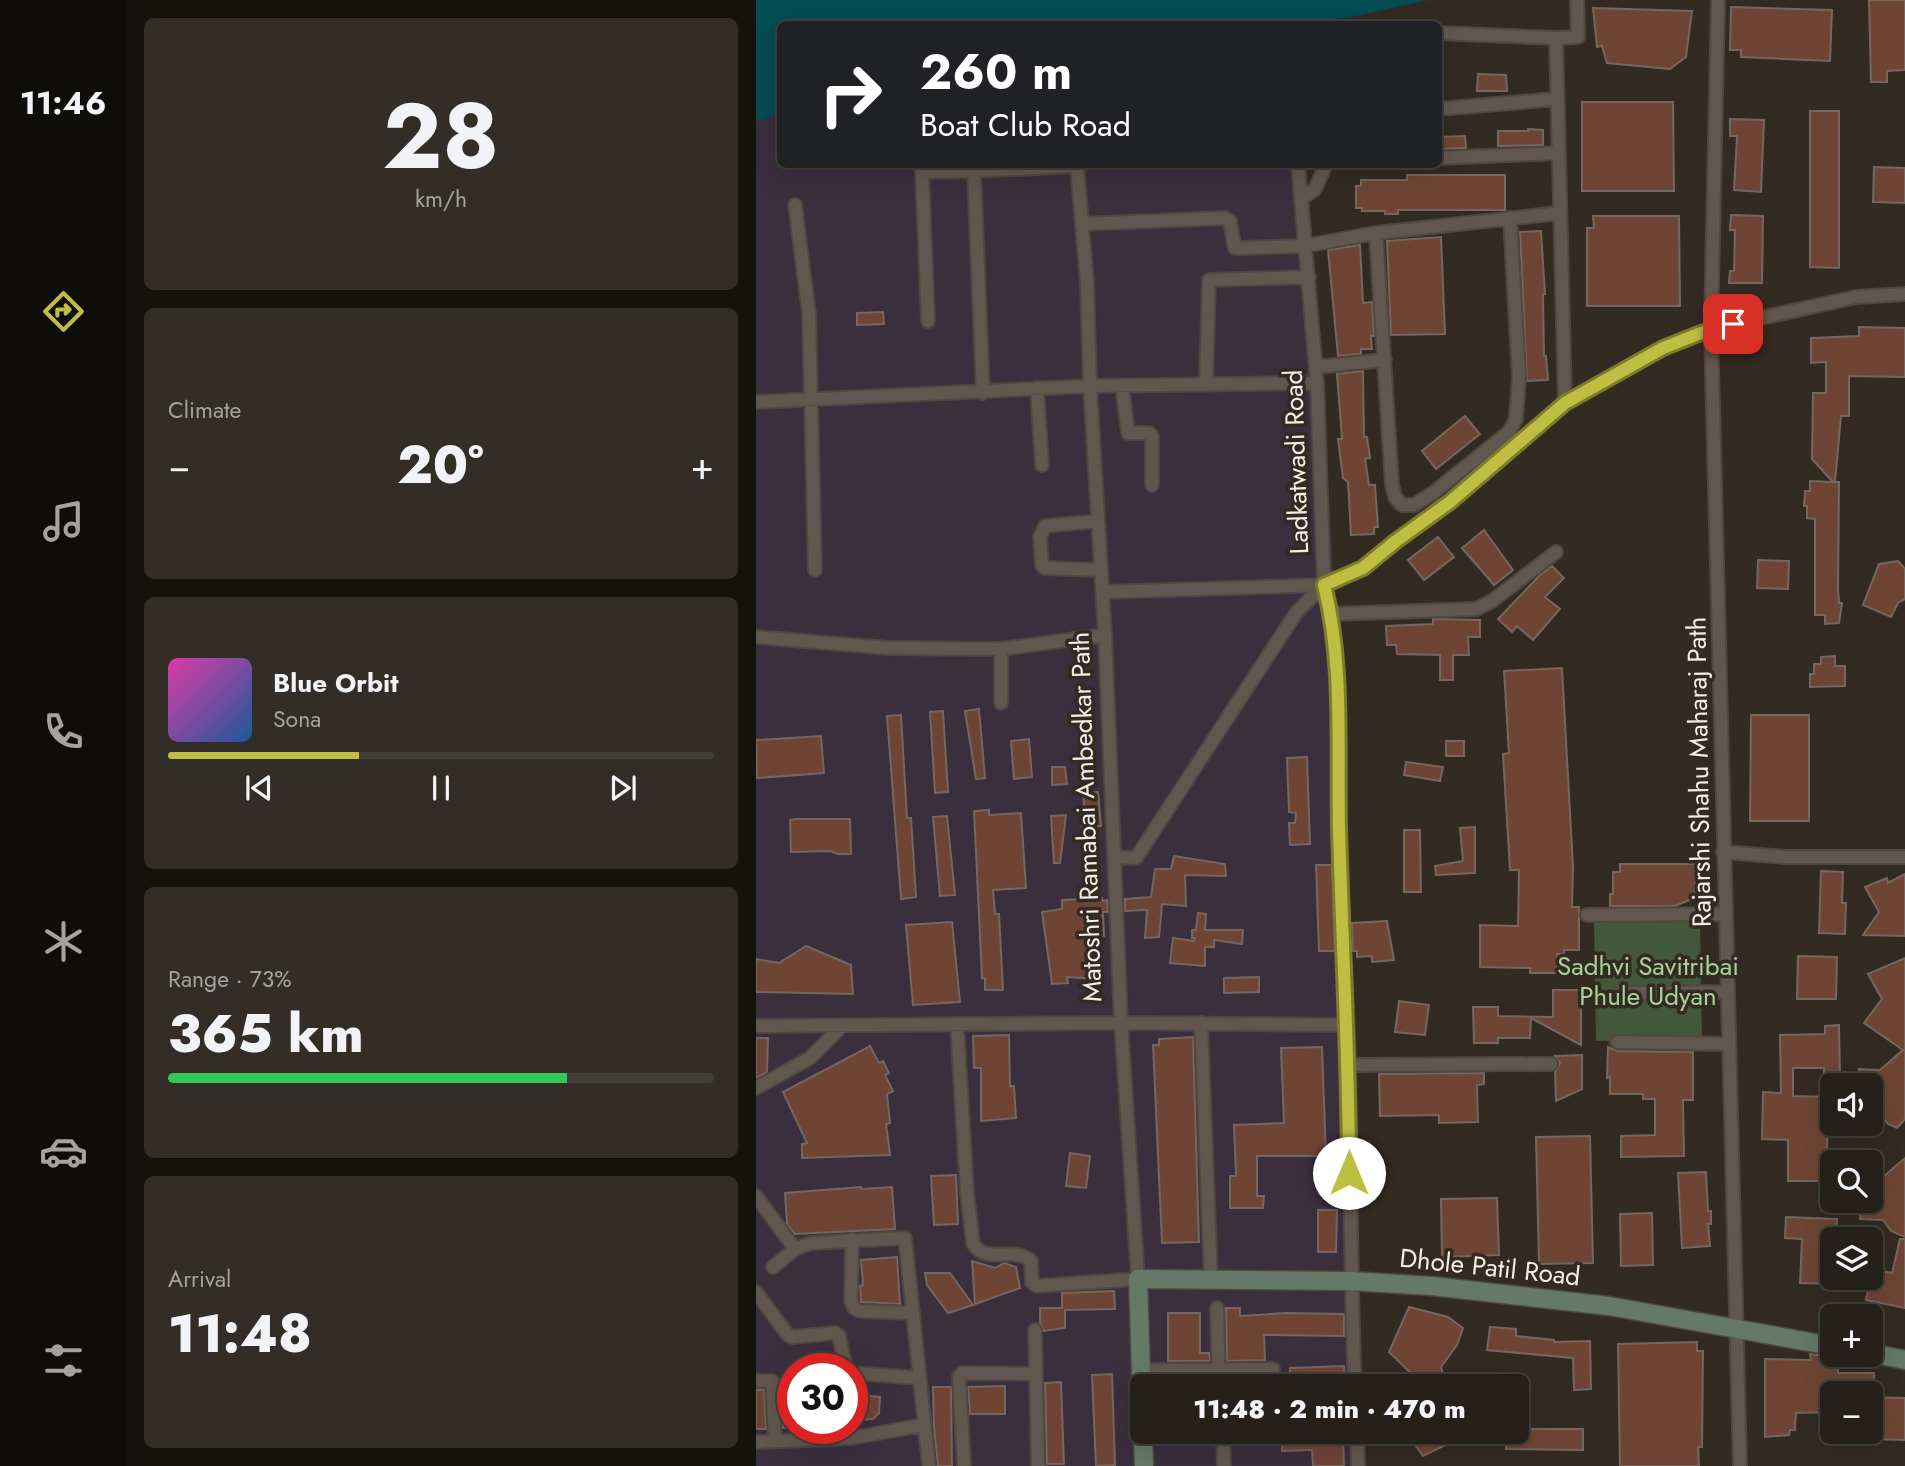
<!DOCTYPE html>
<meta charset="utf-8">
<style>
body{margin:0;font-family:Jost,sans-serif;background:#322d27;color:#f1f3f6;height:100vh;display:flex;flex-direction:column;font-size:26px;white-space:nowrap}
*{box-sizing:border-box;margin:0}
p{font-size:23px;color:#a4a3a2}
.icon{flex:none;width:38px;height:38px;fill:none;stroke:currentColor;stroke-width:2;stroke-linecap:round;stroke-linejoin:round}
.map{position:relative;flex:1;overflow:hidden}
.drawer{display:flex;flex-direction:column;gap:18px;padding:18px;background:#15120e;width:630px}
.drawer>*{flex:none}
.guide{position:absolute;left:21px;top:21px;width:665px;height:147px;border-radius:10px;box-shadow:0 7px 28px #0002,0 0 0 2px #423e39;background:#202124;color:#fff;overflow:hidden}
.tools{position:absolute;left:1064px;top:1073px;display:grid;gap:14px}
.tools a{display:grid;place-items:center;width:63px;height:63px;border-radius:10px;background:#26201a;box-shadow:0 7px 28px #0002,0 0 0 2px #423e39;font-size:35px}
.speed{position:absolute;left:21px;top:1353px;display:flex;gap:14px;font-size:35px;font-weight:700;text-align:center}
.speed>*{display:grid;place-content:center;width:91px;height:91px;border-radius:50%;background:#26201a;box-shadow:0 7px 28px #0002,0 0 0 2px #423e39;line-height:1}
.speed .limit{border:10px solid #d22;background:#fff;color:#111}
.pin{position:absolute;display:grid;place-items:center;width:60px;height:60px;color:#fff;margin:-30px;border-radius:14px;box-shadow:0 4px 10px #0006}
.me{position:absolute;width:77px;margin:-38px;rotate:0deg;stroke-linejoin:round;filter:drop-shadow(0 0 5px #0008)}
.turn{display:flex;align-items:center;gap:24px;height:147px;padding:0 28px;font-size:32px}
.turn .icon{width:91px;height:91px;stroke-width:2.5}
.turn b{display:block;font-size:49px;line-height:60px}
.big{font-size:52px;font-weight:800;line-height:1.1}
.drawer .card{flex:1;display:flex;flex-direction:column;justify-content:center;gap:10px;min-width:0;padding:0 24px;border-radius:10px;background:#322d27}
.drawer .dial{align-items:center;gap:0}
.dial b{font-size:91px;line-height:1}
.song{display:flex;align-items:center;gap:21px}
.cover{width:84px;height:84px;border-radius:10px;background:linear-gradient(135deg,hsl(320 70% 55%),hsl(210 70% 35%))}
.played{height:7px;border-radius:4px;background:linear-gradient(90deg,#bebf42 35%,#423e39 35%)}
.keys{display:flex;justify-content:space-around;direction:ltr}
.heat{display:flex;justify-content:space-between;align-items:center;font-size:38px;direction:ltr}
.charge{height:10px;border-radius:5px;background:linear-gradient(90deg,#34c759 73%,#423e39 0)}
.trip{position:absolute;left:374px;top:1374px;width:399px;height:70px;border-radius:10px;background:#26201a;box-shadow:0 7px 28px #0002,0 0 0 2px #423e39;font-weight:800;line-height:70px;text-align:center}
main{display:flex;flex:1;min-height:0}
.tabs{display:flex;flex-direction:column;width:126px;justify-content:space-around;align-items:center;background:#0f0d0a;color:#a4a3a2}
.tabs .icon{width:49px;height:49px}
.tabs .selected{color:#bebf42}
.tabs b{font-size:32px;color:#f1f3f6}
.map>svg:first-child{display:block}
.commercial{fill:#3b2e3d;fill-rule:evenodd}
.green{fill:#43573b}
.water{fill:#034c51}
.building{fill:#6e4534;stroke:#746661;stroke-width:2}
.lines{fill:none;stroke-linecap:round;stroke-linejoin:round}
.street-casing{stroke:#4f4740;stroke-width:16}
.secondary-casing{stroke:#4f4740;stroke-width:21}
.street{stroke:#61574e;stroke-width:12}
.secondary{stroke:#647966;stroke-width:18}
.route-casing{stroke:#7c7c2b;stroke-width:18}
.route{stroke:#bebf42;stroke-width:12}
.labels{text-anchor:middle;stroke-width:7;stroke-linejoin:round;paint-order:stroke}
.street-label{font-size:26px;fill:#f4ede8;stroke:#332a22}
.park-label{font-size:26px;fill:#a8d296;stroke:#332a22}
</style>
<main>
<nav class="tabs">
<b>11:46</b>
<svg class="icon selected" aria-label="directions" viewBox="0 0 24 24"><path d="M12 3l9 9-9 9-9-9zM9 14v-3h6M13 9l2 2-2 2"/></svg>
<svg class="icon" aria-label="music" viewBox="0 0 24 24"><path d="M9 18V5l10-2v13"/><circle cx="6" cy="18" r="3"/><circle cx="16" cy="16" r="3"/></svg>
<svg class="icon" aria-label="phone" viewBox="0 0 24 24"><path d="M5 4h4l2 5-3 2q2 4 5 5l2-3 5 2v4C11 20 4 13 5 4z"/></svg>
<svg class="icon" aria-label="climate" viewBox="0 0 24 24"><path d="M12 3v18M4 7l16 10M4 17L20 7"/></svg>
<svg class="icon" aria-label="car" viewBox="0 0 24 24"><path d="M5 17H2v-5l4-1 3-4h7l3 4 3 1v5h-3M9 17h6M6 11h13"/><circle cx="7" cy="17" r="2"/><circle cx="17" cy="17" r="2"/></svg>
<svg class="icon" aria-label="filters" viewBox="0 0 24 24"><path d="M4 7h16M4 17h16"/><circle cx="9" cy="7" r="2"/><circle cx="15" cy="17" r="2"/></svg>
</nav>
<section class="drawer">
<div class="card dial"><b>28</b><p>km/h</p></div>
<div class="card"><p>Climate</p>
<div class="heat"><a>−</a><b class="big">20°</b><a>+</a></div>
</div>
<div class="card">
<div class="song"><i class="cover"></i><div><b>Blue Orbit</b><p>Sona</p></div></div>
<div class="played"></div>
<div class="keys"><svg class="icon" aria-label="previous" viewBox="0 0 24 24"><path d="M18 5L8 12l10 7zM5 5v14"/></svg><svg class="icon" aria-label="pause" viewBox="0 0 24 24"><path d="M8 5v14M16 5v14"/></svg><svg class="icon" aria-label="next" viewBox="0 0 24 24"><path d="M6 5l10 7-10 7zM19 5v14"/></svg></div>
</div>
<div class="card"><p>Range · 73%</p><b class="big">365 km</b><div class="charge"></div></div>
<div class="card"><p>Arrival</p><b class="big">11:48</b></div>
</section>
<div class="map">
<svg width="1149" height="1466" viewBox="0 0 1149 1466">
<rect width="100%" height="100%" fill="#332a22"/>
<path class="commercial" d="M31 0 24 24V164L548 165 561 304 576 547 585 652 600 1386H387V1432H601L602 1466H0V6ZM37 1368H96V1428H37Z"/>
<path class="green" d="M944 921 946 1040 840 1041 838 923Z"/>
<path class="water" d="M0 0H672L596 17 537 24H24V112L0 122Z"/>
<path class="building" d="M1113 0H1149V70L1131 71V82H1115Z
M975 7 1076 10 1074 61 985 57V50H974Z
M837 8 936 11 930 57 914 69 851 63 846 46 841 47Z
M722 74 750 75 751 91H721Z
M826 102H917L918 191H826Z
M1054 111H1083V268L1054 267Z
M974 119 1008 120 1005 192 978 190 981 136H974Z
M772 129 787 130V145L742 146V131H772Z
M709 136 710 148 682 149V137Z
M1118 167 1149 168V203L1117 202Z
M651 175H749V210H642V214H629V211H606V208H600V186H605V180H651Z
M975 215 1007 216 1006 283H973L974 271H978L979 230H974Z
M837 216H923L924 306H831V228H838Z
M785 231 789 294H787L788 356H790L792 380 771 381 764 232Z
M685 237 689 334 635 335 631 241Z
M604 245 607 303 616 302 618 336H615L616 349H605V354L582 356 572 250Z
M127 312 128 324 101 325V313Z
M1103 327 1149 328V377L1093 376V416H1085L1079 482H1083L1082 589 1083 603H1086L1083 623 1069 624V615H1059V519L1051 518V506H1048L1049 491H1054V481L1077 482 1056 459 1057 393H1070V362L1055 363V338L1103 336Z
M607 371 608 437H611L614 458 609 459 613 485H619L622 527H618V534L595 535 592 482 587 478 582 439H586L581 374Z
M709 416 724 434 680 469 666 451Z
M728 530 757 570 738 585 706 548Z
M682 537 698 557 668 580 652 560Z
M1002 560 1033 561 1032 589 1001 588Z
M1142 561 1149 569V599L1142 603 1135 617 1107 605 1123 564Z
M796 566 808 578 789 597 804 609 777 640 761 626 756 632 742 619 784 575Z
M677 619 724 620V637H712L713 655H697V680H684V655L641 654 640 645H631L630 626 677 624Z
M1079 656V666H1089V686L1054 687V674H1058V664H1065V657Z
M806 668 817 867 816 907H823V950H808V954H801V973H774V968L724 967V925L762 926 763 870H754L747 754 753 753 748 671Z
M223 709 229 778 220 779 209 711Z
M187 711 192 792 179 793 174 712Z
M145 715 151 818H155L160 897 145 899 131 716Z
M995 715H1053V821H994Z
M65 736 68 773 1 778 0 740Z
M273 739 276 777 258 779 255 741Z
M690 741H708V756H690Z
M551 757 554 844 534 845 533 823H539L540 813 533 812 531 758Z
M650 762 687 767 684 781 648 775Z
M296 767H309L311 784 296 785Z
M342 792 345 826 326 827 325 813H329L327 794Z
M233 810V815L265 813 270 888 237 890 239 914H243L247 990H229V978H226L218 811Z
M310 815 304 863H298L295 816Z
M191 816 199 895 184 896 177 817Z
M39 819H94L95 854H82L74 851 35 852 34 820Z
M719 827V873L680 875 679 866 707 861 704 828Z
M648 830H664L665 892H648Z
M418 856 469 864 470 876 429 875 430 906 406 904 403 937 389 938 391 910 369 911V899L395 897 399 869H415Z
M864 864H941L938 898 919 906H854V894H857V872H864Z
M560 865H576L579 951H563Z
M1065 871 1087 872 1086 903H1090L1089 934 1063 933Z
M1149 874V936L1107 935 1123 912 1109 887 1131 878 1132 883Z
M346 898 347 901 351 900 352 912H347L348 936H330L335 967H343V979L311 977 312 983 296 984 286 912 306 909V900Z
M442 913 450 914 449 930H487L486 944 458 940V947H449V966L414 963 417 938 438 941 439 938H436V930H440Z
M631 921 638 960 616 962V956L601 957V951H597L596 923Z
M196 922 204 1002 157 1005 150 925Z
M50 946 95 965 97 994 0 992V959L23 963Z
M1042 956 1081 957 1080 999H1041Z
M1149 958V1119L1141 1128 1132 1124 1124 1113 1115 1112V1085H1102L1103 1069 1124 1070 1147 1050 1108 1023 1126 999 1112 974Z
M503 977V992L468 993V978Z
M797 990H825V1045L775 1018 774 1038H742V1043H718L717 1007H742V1016L797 1017Z
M643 1001 673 1005 669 1035 639 1032Z
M1083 1025 1084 1076H1068V1068H1037V1096L1072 1097 1071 1152H1075V1181H1032V1140L1006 1139 1007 1092 1025 1093 1024 1035 1069 1034V1026Z
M253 1035 254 1086H258L260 1118 225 1121V1068H218L217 1036Z
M437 1037 443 1242 406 1243 397 1045H403V1039Z
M0 1038H12L11 1072 0 1078Z
M114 1046 123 1063 127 1061 133 1073 129 1075 137 1091 131 1094 134 1123 130 1124 134 1155 46 1158V1144L51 1143 27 1092Z
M566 1047 570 1156H501V1196H508L507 1208H474V1176H480L478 1125 528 1123 525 1048Z
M852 1047 861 1051 937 1052V1100H927L928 1156 865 1157V1136L899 1135V1099H887V1094H854V1077L851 1078Z
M826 1055V1089L800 1101 799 1072 804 1063 799 1056Z
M728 1073V1084L721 1085 722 1122 683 1123V1115L624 1116 623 1074Z
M834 1136 837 1263 783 1264 780 1137Z
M314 1153 334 1156 330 1188 310 1186Z
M1149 1158V1237L1135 1231 1127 1220 1104 1219 1105 1200H1115V1176L1127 1177Z
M950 1172 952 1211H955V1224H952L954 1246 926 1248 922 1173Z
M200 1175 202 1224 178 1225 175 1176Z
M105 1187V1189L136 1187 139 1229 39 1234 31 1224 29 1193Z
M741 1198 743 1255 686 1257 685 1199Z
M562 1210H581L580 1252H562Z
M896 1213 897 1265 865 1266 864 1214Z
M1030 1217 1081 1219 1080 1239H1076V1284L1044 1283 1046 1239 1029 1238Z
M1144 1239H1149V1308L1110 1300 1116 1269 1136 1273Z
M141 1257 144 1304 105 1302 104 1286 107 1285 105 1260Z
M216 1261 239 1268 248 1263 260 1267 264 1288 219 1304Z
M169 1273H194L217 1305 192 1313 171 1285Z
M358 1291 359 1309 309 1310V1328L288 1331 284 1323V1308H306V1293Z
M653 1307 692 1317 707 1328 701 1345 685 1367 690 1386H650L660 1378 633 1352Z
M470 1308H484V1316L530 1313 588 1314V1336L508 1335 509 1360 471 1361Z
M412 1313H444V1353H453L454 1361H412Z
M734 1327 760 1329V1336L798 1340V1342L834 1341 835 1389 818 1390 817 1358 731 1350Z
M941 1342V1351H947L946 1447H942L943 1466H864L862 1344Z
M1054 1354 1075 1357 1082 1355V1373H1118V1393H1076V1412L1040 1413 1039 1430H1034L1033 1435 1009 1437V1359L1055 1360Z
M588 1366 589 1386H534V1368Z
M356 1374 359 1465 340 1466 336 1375Z
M454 1378V1386H418V1379Z
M472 1378H509V1386H472Z
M305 1382 308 1464H291L289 1383Z
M25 1384H35L37 1428H27Z
M249 1386V1414H214L212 1387Z
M177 1387H195L196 1466H182L178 1426Z
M0 1390H8L10 1429H0Z
M105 1395 124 1397 123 1413 117 1419 96 1421V1397H105Z
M1115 1397 1149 1398V1440L1115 1439Z
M761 1429H827V1450L750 1449V1432H761Z
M526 1432H587L588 1466H557L556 1450 526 1451Z
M650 1432H716L667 1456Z"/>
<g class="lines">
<defs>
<path id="street" d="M962 0 955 329 984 1466
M682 33 800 38 809 403
M800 38 822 37 821 0
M682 109 801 99
M682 158 802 153
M542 164 561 383 568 585C588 668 582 765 584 850 586 922 591 995 593 1067 595 1174 594 1280 599 1386
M545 199 559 189 570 164
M39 205 53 314 59 570
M326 224 469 218 474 221 478 245 479 248H484L548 246 620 233 804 213
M620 233 636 485 639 497 646 505H658L677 493 753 432 760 419 763 376 754 218
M172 321 166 172 218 171
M560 367 629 360
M450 385 453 280 553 277
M366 386 372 433H393L396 436V485
M281 388 286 465
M0 402 334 386 561 383
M342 521 289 526 284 537 286 565 289 568 345 570
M347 592 568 585
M575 614 720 609 736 601 800 552
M0 637 132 648 245 649 349 635
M245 649V703
M967 852 1030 857H1149
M358 857 380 858 540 613 568 585 607 568 640 541 693 502 809 403 907 348 955 329 1100 297 1149 294
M831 915 969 914
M864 993 971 992
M445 1023 455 1280
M201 1024 211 1193 217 1243C229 1266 259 1245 275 1261L276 1282 281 1286 382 1279 365 1023 349 635 334 386 331 283 321 166 218 171 227 393
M0 1026 365 1023 590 1025
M861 1042 973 1044
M593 1065 795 1064
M0 1088 54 1058 87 1025
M0 1196 39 1249
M96 1240 95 1301 98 1308 103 1311 156 1313
M17 1267 39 1249 55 1243 149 1238 173 1466
M0 1292 31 1334 36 1337 79 1333 83 1336 90 1368
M461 1308 463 1386
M279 1330 282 1466
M385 1370 517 1369
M96 1373 163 1378
M0 1381H16L19 1441
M601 1432 602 1466
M387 1437H467L468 1466
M0 1442 96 1438 167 1425
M208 1466 203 1377 206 1373 279 1374"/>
<path id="secondary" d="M1115 1353 1149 1360
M388 1466 382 1279 594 1281 676 1286 853 1306 1076 1346"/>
</defs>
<use href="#street" class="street-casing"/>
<use href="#secondary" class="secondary-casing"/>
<use href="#street" class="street"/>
<use href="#secondary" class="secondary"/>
</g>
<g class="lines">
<defs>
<path id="route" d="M593 1173C593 1058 586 943 583 828 581 748 588 664 568 585L607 568 640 541 694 502 809 403 907 348 955 329 977 324"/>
</defs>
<use href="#route" class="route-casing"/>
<use href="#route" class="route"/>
</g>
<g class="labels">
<g class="street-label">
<text transform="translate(540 462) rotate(-92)" y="9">Ladkatwadi Road</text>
<text transform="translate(943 772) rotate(-91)" y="9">Rajarshi Shahu Maharaj Path</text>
<text transform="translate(330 817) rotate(-92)" y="9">Matoshri Ramabai Ambedkar Path</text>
<text transform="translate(734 1267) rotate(6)" y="9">Dhole Patil Road</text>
</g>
<g class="park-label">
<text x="892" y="975">Sadhvi Savitribai<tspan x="892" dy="30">Phule Udyan</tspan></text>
</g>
</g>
</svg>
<div class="tools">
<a><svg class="icon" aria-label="sound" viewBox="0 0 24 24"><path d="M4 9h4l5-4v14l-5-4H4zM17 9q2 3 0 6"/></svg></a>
<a><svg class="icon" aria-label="search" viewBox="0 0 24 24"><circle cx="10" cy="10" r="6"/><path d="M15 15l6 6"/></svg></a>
<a><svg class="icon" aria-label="layers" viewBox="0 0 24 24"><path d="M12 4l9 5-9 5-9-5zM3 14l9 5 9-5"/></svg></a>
<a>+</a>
<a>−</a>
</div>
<div class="speed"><div class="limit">30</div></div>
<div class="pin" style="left:977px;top:324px;background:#d93025"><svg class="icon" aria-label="arrive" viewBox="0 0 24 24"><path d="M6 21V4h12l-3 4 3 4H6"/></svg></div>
<svg class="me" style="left:593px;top:1173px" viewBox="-20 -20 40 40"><circle r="19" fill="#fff"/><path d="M0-13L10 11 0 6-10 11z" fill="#bebf42"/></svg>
<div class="trip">11:48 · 2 min · 470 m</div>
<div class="guide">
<div class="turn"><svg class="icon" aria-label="right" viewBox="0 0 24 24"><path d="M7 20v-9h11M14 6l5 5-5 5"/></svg><div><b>260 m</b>Boat Club Road</div></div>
</div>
</div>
</main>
